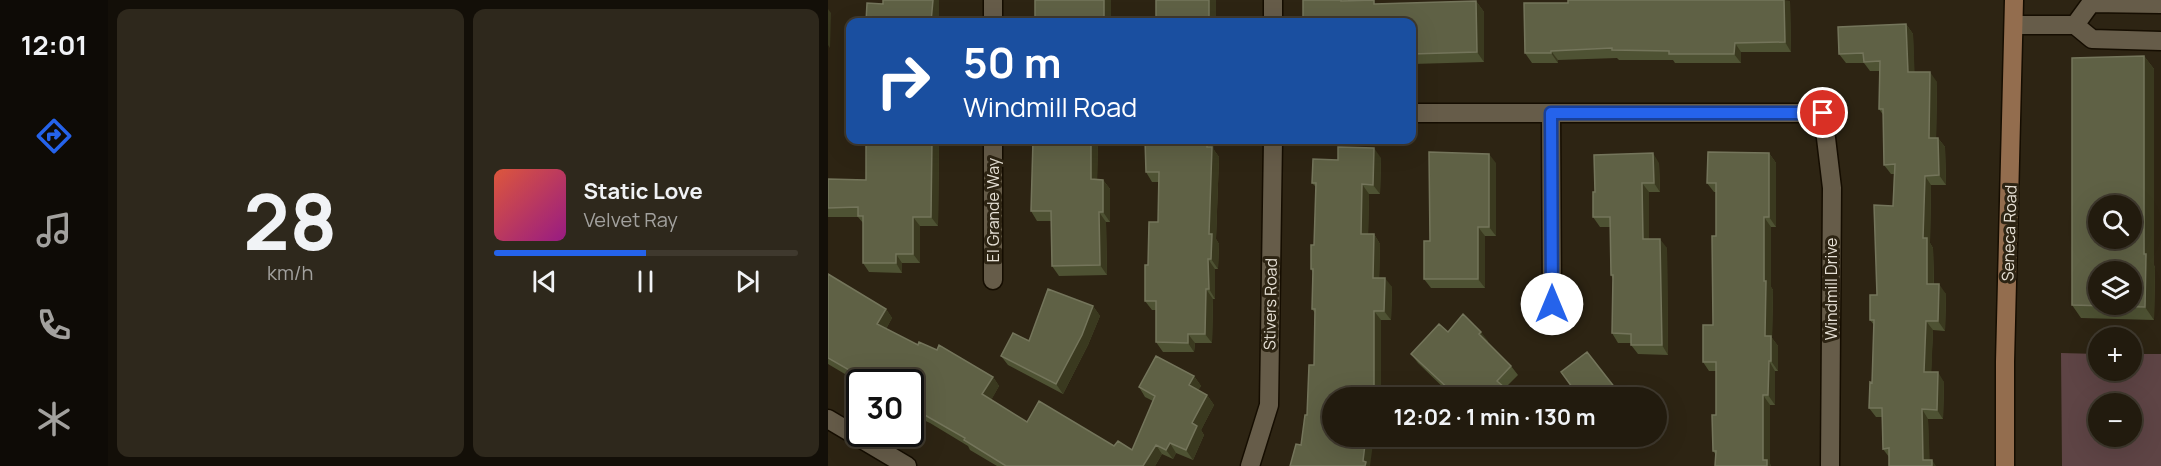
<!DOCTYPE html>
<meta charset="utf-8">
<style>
body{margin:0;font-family:Manrope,sans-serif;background:#2e281c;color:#f1f3f6;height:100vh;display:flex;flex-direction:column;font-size:22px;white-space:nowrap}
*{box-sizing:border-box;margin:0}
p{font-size:20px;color:#a2a19e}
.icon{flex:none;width:33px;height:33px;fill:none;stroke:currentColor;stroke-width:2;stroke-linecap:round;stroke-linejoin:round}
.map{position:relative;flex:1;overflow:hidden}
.panel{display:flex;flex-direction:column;gap:9px;padding:9px;background:#130f08;width:720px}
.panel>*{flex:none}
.guide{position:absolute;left:18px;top:18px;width:570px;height:126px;border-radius:12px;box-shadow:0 6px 24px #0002,0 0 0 2px #3f392e;background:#1a4fa0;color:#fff;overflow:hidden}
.buttons{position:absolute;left:1260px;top:195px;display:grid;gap:12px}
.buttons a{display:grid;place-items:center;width:54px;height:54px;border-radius:50%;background:#221b0e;box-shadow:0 6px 24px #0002,0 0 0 2px #3f392e;font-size:30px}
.speed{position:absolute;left:18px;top:369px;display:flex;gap:12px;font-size:30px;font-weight:700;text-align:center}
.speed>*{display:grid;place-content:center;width:78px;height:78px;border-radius:50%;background:#221b0e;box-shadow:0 6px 24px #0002,0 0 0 2px #3f392e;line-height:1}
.speed .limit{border:3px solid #111;border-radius:9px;background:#fff;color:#111}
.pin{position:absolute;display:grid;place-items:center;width:51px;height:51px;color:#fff;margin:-26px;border:3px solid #fff;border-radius:50%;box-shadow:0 2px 6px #0007}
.me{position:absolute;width:66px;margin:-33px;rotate:0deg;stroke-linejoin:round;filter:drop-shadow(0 0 4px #0008)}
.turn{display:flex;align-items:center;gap:21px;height:126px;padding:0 18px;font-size:27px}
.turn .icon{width:78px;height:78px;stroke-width:2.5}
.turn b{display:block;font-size:42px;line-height:51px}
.panel .card{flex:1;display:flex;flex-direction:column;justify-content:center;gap:9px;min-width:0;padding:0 21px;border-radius:12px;background:#2e281c}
.panel .dial{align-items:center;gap:0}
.dial b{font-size:78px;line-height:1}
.song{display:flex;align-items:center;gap:18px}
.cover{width:72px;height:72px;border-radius:9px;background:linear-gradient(135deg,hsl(10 70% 55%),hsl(310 70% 35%))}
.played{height:6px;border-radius:3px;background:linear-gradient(90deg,#2563eb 50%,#3f392e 50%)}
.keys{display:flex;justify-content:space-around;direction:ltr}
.panel .tiles{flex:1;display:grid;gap:9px;grid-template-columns:repeat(2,1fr)}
.trip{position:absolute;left:494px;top:387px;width:345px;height:60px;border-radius:30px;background:#221b0e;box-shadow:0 6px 24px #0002,0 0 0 2px #3f392e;font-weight:700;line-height:60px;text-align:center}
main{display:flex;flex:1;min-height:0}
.tabs{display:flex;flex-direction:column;width:108px;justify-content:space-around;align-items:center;background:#0e0b06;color:#a2a19e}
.tabs .icon{width:42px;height:42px}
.tabs .current{color:#2563eb}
.tabs b{font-size:27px;color:#f1f3f6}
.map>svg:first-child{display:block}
.green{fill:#5e4445;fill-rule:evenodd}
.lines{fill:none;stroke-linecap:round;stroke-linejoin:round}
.street-casing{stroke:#150d01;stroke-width:21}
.secondary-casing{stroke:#150d01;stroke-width:21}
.street{stroke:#665c49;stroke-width:18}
.secondary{stroke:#936d4e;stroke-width:18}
.wall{fill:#4e5233}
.shaded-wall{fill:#3a391f}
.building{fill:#5f6145;stroke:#74755b;stroke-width:1.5;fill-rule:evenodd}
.route-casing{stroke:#184099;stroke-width:15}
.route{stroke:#2563eb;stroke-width:10}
.labels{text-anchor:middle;stroke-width:6;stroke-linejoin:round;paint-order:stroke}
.street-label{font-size:16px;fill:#e6e0d5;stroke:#2d2413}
</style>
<main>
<nav class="tabs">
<b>12:01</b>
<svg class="icon current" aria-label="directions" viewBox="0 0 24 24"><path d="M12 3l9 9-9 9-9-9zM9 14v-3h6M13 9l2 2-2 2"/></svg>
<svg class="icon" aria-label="music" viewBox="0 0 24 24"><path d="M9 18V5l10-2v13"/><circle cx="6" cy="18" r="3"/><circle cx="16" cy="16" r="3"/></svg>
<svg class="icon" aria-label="phone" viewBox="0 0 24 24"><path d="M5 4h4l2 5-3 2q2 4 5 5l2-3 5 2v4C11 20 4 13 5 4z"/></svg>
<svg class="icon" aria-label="climate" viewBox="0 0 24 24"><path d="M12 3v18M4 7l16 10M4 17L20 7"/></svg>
</nav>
<section class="panel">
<div class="tiles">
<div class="card dial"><b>28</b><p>km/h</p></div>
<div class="card">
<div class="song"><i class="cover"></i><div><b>Static Love</b><p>Velvet Ray</p></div></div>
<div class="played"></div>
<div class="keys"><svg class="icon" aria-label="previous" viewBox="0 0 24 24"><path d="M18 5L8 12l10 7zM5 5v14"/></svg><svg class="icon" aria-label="pause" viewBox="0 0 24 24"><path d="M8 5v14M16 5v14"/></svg><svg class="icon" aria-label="next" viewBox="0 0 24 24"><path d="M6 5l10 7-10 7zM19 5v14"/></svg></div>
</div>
</div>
</section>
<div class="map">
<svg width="1333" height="466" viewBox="0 0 1333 466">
<rect width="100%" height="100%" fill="#2d2413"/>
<path class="green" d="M1233 353 1270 354V370H1304V354H1333V466H1234ZM1270 404H1304V436H1270Z"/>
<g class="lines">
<defs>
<path id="street" d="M445 0V22
M165 22V0
M1186 25H1247L1264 39 1333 41
M1247 25 1263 3 1333 4
M584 113H995L1004 188 1002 466
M723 113 724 304
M165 280V140
M0 419 79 466
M422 466 441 405 445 140"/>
<path id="secondary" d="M1177 466V362L1186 0"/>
</defs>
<use href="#street" class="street-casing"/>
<use href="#secondary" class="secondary-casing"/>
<use href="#street" class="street"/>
<use href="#secondary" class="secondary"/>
</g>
<path class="wall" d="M475 0H519V1L548 4 648 1 656 12V62L584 64V22Z
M962 1 963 52H913V63H847L845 60H791L789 58 730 60V63H704L697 53Z
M1078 24 1085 34 1086 72 1109 82 1108 138H1110L1117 147 1118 185H1103L1102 243 1105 248 1106 284 1118 294 1117 331 1105 330 1103 372 1116 382 1115 419H1100L1101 460 1061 457 1055 449 1054 417H1048L1041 408 1044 383 1046 325 1042 320 1049 295 1065 206 1066 174H1063L1056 165V116L1051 109V71H1042L1036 63H1018L1011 54Z
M1316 56 1326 69V265L1327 268 1326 320 1253 318 1244 305Z
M38 140H111L110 226H92V263H74V273L41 272 35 263V223L30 217H0V179L38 180Z
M205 140H270L269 180H275L282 189V222H278L279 275 231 276 224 266 223 221H209L203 211Z
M386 150 391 157 388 239 391 244 390 269H387V299H385L384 343H367L366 352H335L328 342V310H324L317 301 320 265 330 222 331 182H324L318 172Z
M941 153 948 163V227H943V287L945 290 944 338 950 346V371H947V405H942V464L943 466H887L888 455 885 451 888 415V371H881L875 362 885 325 888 236V192H886L879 183Z
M553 158 552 194H541L540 234H546L552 244 551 278 564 287 563 320H553V398H504L473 445 479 415 486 365 487 313 484 309 485 273 483 269 486 245 488 187 484 183 510 160Z
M668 163V236H657V288H603L596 279 602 241Z
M831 163 832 192H821V239L839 248 840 355 810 354 803 345V343H790L784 333 785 279 783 275 782 227H772L765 217 767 192Z
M0 274 58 309 64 318 58 329 90 345 165 377 171 386 163 400 199 422 286 446 304 450 325 401 317 397 311 387 366 376 373 386 370 390 379 395 386 405 373 430 376 435 365 460 348 453 345 459 334 454 327 466H169L142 450 140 446 102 423 82 414V382L32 383 0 364Z
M265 306 272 316 260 345 235 394 180 365 173 356Z
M620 332 660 341 659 342 683 366 690 375 677 388 683 398H622L620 395 621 393 590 363 583 354Z"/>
<path class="shaded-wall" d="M105 0H111V22H103Z
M276 0H283V22H276Z
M381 0H388V22H381Z
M956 0 962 1 963 52 957 42Z
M648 1 656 12V62L649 52Z
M0 9 3 13 2 48 0 45Z
M1078 24 1085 34 1087 81 1080 72Z
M907 43 913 52V63L906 54Z
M723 51 730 60V63L723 53Z
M1316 56 1326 69V265L1327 268 1326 320 1317 307Z
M1102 72 1109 82 1108 148 1101 138Z
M1110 138 1117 147 1118 185 1111 175Z
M104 140H111L110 226 103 217Z
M263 140H270L269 189 263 179Z
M379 140H385L386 150 391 157 388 239 391 244 390 269 383 259 381 234Z
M546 148 553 158 552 194 545 185Z
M825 153 831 163 832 192 826 183Z
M941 153 948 163V227L941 217Z
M661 154 668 163V236L661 227Z
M1097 176 1103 185 1102 243 1105 248 1106 293 1099 284 1095 238Z
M275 180 282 189V222L275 212Z
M814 183 821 192V249L815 239Z
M534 184 541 194 540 243 533 234Z
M271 212 278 222 279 275 272 265Z
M85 217 92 226V263L85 254Z
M936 217 943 227V287L945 290 944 338 950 346V371L943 361 937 336Z
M650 227 657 236V288L650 279Z
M546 234 552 244 551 287 545 278Z
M832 239 839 248 840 355 834 345Z
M68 254 74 263V273L68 263Z
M380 259 387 269V299L381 289Z
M557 278 564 287 563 320 556 311Z
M1111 284 1118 294 1117 331 1110 321Z
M378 289 385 299 384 343 377 334Z
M265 306 272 316 260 345 235 394 228 384Z
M58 309 64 318 55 334 49 324Z
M546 311 553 320V398H546Z
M1098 321 1105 330 1103 382 1096 372Z
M653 332 660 341 657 344 651 334Z
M360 334 367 343 366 352 360 343Z
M941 361 947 371V405L940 395Z
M1110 372 1116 382 1115 419 1109 410Z
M366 376 373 386 368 395 361 385Z
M165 377 171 386 161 404 154 394Z
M379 395 386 405 373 430 376 435 365 460 358 450 364 423Z
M935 395 942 405V464L943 466H939L935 460Z
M1094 409 1100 419 1102 466 1095 460Z
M538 436H546L542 466H537L535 461Z
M342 443 348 453 345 459 338 450Z
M328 445 334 454 327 466H315Z
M1104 460 1108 466H1104Z"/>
<path class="building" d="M55 0H105L103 22H38L39 3 55 4Z
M207 0H276V22H207Z
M328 0H381V22H328Z
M475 0H513V1L546 0V4L648 1 649 52 584 54V22H475Z
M740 0H956L957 42 907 43 906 54H841V51L784 50V48L723 51V53H697L696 3H740Z
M1078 24 1080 72H1102L1101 138H1110L1111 175 1097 176 1095 238H1099V284H1111L1110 321H1098L1096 372H1110L1109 410 1094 409 1095 460H1104V466H1061V448L1055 449 1054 408H1041L1042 382 1044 383 1046 320H1042V295H1049L1046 205 1065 206 1067 164 1056 165 1055 109H1051L1052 61 1036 62 1035 53 1011 54 1010 27Z
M1316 56V254H1318L1317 307 1244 305V58ZM1270 206H1304V238H1270ZM1270 272H1304V304H1270Z
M38 140H104L103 217H85V254H68V263H35V216H30V207L0 208V179L38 180Z
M205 140H263V179L275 180V212H271L272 265 224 266 223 211H203Z
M317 140H379V147H384L381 234H384L383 259H380L381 289H378L377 334H360V343L328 342V301H317V265H320L321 222H330L331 172H318Z
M510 147 546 148 545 185 534 184 533 234H546L545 278H557L556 311H546V398H504V436H538L535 461 538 462 537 466H462L468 444 473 445 477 415H479L481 365H486L487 309H484L485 269H483V245H486L488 183H484L485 159 510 160Z
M601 152 661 154V227H650V279H596V241H602Z
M880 152 941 153V217H936V281H938L937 336H943V361H941L940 395H935V460H939V466H887L888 451H885L884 415H888V362H875V325H885L884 236H888V183H879Z
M825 153 826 183H814L815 239H832L834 345H803V334L784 333 785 275H783L782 217H765V192H767L766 155Z
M0 274 58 309 49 324 90 345 91 342 109 350 111 345 165 377 154 394 199 422 211 401 286 446 290 441 304 450 327 396 311 387 328 356 366 376 361 385 379 395 364 423 369 426 358 450 342 443 338 450 328 445 315 466H178L136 440 137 438 95 414 82 408V382H42L0 358Z
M220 289 265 306 254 335 228 384 173 356 185 333 201 341Z
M635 314 653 332 651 334 683 366 669 381 677 388 668 398H623L620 395 623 391 583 354 611 324 620 332Z
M759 352 795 398H752L733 372Z"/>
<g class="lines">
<defs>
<path id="route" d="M724 304 723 113H995"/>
</defs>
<use href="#route" class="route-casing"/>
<use href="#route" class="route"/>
</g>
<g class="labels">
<g class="street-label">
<text transform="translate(165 210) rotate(-90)" y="6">El Grande Way</text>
<text transform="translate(1181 233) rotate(-88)" y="6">Seneca Road</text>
<text transform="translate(1003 289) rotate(-90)" y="6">Windmill Drive</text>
<text transform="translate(442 304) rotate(-89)" y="6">Stivers Road</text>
</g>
</g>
</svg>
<div class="buttons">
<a><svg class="icon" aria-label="search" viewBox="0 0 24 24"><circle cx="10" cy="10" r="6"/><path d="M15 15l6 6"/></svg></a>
<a><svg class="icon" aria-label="layers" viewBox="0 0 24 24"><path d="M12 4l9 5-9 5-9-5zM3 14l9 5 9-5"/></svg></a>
<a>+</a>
<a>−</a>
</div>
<div class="speed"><div class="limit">30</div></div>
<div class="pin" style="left:995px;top:113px;background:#d93025"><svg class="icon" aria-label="arrive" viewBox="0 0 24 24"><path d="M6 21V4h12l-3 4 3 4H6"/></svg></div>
<svg class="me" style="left:724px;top:304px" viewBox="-20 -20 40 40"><circle r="19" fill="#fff"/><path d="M0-13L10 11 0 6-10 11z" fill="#2563eb"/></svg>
<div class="trip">12:02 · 1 min · 130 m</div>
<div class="guide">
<div class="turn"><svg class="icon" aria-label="right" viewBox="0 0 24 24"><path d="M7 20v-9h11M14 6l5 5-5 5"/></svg><div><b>50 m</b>Windmill Road</div></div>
</div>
</div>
</main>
